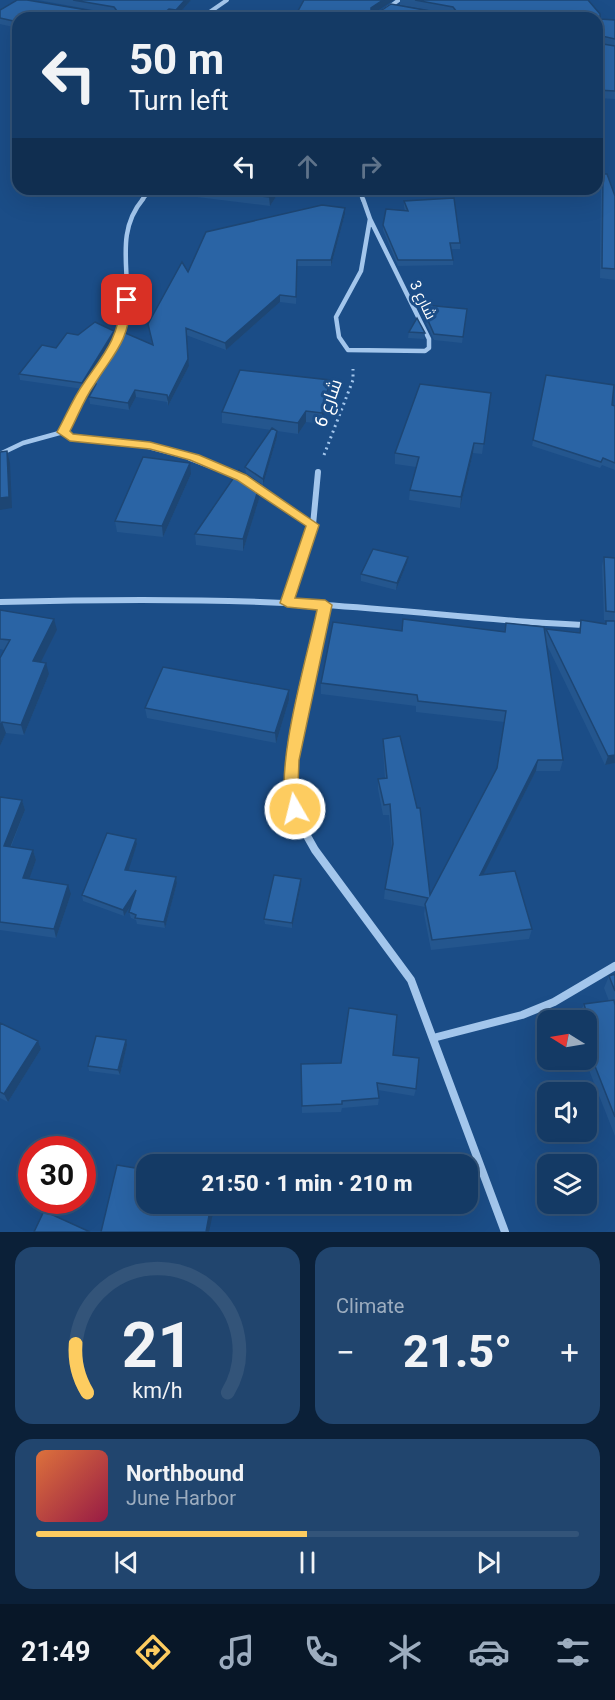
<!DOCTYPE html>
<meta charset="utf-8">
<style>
body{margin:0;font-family:Roboto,Cairo,sans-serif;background:#21456e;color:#f1f3f6;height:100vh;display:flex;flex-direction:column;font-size:22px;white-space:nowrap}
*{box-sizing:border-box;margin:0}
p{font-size:20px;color:#9dadbf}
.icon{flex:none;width:33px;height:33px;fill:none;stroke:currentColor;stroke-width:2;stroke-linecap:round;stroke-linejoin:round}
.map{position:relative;height:1232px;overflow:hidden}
.side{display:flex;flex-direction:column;gap:15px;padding:15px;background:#0b2038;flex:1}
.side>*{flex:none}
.hud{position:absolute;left:12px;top:12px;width:591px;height:183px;border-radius:18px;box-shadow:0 6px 24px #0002,0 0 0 2px #335479;background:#143a65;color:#f1f3f6;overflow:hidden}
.needle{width:39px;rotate:281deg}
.controls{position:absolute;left:537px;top:1010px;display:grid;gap:12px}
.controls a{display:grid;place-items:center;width:60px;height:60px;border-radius:12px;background:#143a65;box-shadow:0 6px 24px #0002,0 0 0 2px #335479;font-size:30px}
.speed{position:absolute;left:18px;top:1136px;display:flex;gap:12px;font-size:30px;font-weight:700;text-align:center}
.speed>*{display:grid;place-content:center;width:78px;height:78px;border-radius:50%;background:#143a65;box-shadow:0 6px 24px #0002,0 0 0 2px #335479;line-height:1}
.speed .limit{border:9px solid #d22;background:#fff;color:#111}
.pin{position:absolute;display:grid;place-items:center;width:51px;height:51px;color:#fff;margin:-26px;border-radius:12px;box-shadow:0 3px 9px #0006}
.me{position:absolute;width:66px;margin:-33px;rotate:352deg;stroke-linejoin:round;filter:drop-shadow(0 0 4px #0008)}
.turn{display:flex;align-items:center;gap:21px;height:126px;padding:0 18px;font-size:27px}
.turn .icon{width:78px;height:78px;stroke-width:2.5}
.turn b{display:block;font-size:42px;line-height:51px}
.lanes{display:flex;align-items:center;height:57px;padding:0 18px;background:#0003;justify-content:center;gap:30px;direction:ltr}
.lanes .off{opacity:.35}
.big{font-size:45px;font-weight:800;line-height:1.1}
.side .card{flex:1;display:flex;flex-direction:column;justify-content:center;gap:9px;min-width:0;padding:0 21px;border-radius:18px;background:#21456e}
.side .dial{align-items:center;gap:0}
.dial svg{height:156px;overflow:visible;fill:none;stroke:#335479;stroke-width:7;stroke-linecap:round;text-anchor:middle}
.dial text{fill:#f1f3f6;stroke:none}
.song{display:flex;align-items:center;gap:18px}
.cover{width:72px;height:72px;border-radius:9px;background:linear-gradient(135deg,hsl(20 70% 55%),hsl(340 70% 35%))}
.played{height:6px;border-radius:3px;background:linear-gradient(90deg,#fdcc60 50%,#335479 50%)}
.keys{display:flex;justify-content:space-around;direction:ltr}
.heat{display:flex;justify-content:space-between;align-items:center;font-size:33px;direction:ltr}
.side .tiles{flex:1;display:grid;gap:15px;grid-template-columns:1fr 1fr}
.card:last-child{grid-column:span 2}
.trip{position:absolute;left:136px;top:1154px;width:342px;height:60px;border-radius:18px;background:#143a65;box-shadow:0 6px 24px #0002,0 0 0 2px #335479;font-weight:800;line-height:60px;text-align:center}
.menu{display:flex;height:96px;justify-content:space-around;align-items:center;background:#081728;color:#9dadbf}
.menu .icon{width:42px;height:42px}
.menu .current{color:#fdcc60}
.menu b{font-size:27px;color:#f1f3f6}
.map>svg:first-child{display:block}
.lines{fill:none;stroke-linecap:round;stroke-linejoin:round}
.path{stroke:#a3c6ec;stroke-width:3;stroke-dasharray:2 4;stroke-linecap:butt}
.minor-far3{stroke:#a3c6ec;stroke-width:4}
.minor-far2{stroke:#a3c6ec;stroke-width:4.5}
.minor-far1{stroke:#a3c6ec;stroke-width:6}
.minor{stroke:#a3c6ec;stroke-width:8}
.wall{fill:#24568e}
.shaded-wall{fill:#1d4674}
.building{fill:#2a64a5;stroke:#1d4674;stroke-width:1.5}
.route{fill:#fdcc60;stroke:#a4853e;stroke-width:1.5}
.labels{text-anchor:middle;stroke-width:6;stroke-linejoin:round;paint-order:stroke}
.far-street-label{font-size:15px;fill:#fff;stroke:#1b4d87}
.street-label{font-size:18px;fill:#fff;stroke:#1b4d87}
</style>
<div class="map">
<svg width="615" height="1232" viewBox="0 0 615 1232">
<rect width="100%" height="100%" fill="#1b4d87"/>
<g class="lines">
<path class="path" d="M324 455 353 380V369"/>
<path class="minor-far3" d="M201 18 227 0
M374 18 399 0
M359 189 363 200
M142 200 151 189"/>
<path class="minor-far2" d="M363 199 370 219
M370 219 429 339V348L425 351 348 350 339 337 336 317 361 271Z
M116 345C121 332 126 318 127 304 129 267 116 231 143 199
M63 432 88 385 107 359
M0 454 23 443 63 432 70 437 137 444 195 459"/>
<path class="minor-far1" d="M190 458 242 478
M253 485 313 525
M0 602C108 599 215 598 323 605 411 610 498 622 586 625
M287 603 313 525 318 472
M292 796 291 760 325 605"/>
<path class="minor" d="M292 794 302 827 315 850 411 980 505 1232
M433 1038 522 1015 554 1002 615 966"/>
</g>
<path class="wall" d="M38 0H191L177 16H170L18 18V28L0 24V10L115 14Z
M400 0H588L600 19 615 20V99L597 98V18H298V11L373 14H453L400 5Z
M603 174 615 196V280L600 278 601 185Z
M164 189H281L270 206 164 193Z
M404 201 460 243V249H451L453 260V265L398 266 383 230V225L405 211 404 207Z
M345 214 331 266H297L296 304 280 302 226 350 186 335 189 366 168 406 167 402 136 397 129 410 90 404 89 397 93 390 92 383 152 345 148 324 188 272Z
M423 309H467L462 343 434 340 422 315Z
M409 332 425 333 424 339 408 338Z
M78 335 115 337 83 389 20 380 19 374 56 348Z
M546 375 615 406V470L602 465 600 468 532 446Z
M330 390 322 424 306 422 298 434 277 431V437L263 485 246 473 245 467 271 430 222 423V412Z
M491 393 482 454 473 453 460 508 409 500 410 490 416 467 395 464V453Z
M191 474 163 537 117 532 115 521Z
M260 484V496L243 551 196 545 195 534Z
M408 557 407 563 396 590 361 581V574Z
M604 557 615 558V763L605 765 546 643 563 760 560 771H536L483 874 532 929 529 939 431 950 424 914 425 907 384 899 385 889 392 851 389 815H383L378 789V779L385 778 383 749V739L430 895 497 769 504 722 416 712V706L321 694V683L402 631 504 632 506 623 545 633 546 629 579 632 581 620 606 624V621H612L604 620 602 566Z
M0 610 57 630 41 662 49 674 24 735 6 733 0 746 4 650 0 649Z
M289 690V700L276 743 147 718 145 708Z
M0 797 22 800 25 810 11 847 33 850 36 860 29 879 71 894 56 938 0 930Z
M136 839 137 844 128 870 176 877 177 883 165 928 137 924 136 920 131 918 129 912 132 903 124 916 83 901 82 895Z
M301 879V885L292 928 265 924 264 919Z
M615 974V1136L585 1060 589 1051H591L586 1034V1020H582L580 1013 584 1004 609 1001 604 988 609 976Z
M0 1023 38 1041 41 1049 8 1102 0 1098Z
M127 1045 120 1075 89 1071 88 1066Z
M341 1063 416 1089 414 1096 378 1090 379 1098 378 1105 342 1108 341 1112 302 1113 301 1064Z"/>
<path class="shaded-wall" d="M185 0H191L177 16 176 10Z
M383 0H394L371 15V8Z
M169 9 170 16 167 18H158Z
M275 189H281L270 206 269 197Z
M345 208V214L331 266V260Z
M280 295V302L226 350 225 343Z
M186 328 189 366 168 406V399Z
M114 331 115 337 83 389 82 383Z
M330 380V390L322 424V413Z
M135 390 136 397 129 410 128 403Z
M306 411V422L298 434V423Z
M277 431V437L263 485V479Z
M474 443 473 453 460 508 461 497Z
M7 451 10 463 12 508 0 510V498Z
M190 463 191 474 163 537 162 526Z
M260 484V496L243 551V539Z
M408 557 407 563 396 590 397 583Z
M54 619 57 630 36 672 33 661Z
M46 663 49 674 24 735 21 725Z
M289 690V700L276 743 275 733Z
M2 722 6 733 0 746V728Z
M615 755V763L605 765 608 756Z
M538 760 536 771 478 885 480 875Z
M22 800 25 810 7 855 4 846Z
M136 839 137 844 127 875 125 870Z
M33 850 36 860 26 888 23 878Z
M176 877 177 883 165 928 164 922Z
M301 879V885L292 928V923Z
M68 885 71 894 56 938 54 929Z
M136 890 137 896 124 916 123 910Z
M126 1040 127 1045 120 1075 118 1070Z
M38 1041 41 1049 8 1102 4 1094Z
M211 1205 213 1213 209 1232H206Z"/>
<path class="building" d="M17 0H27L116 15 117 11 114 7 73 0H185L176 10 169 9 158 18H18V22L0 18V10Z
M304 0H383L371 8V13L376 14 391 4 452 15 457 12 453 7 415 0H588L600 14V19L615 20V39L598 35 597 37V18H319L321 14 298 11Z
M597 43 615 46V91L597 90Z
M603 174H607L615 196V269L602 268Z
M201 189H275L269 197Z
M454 198 460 243H450L453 260H398L383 225 386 209 408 211 404 201Z
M322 205 345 208 331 260H297L296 297 280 295 225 343 186 328 188 359 168 399 167 395 135 390 128 403 89 397 96 384 92 383 123 332 153 345 148 324 182 262 188 272 206 232Z
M425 305 467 309 463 337 434 334 423 309Z
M417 318 425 333 409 332Z
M95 322 114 331 82 383 19 374 42 345 56 348 67 333 78 335Z
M240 370 330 380 322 413 306 411 298 423 222 412Z
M546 375 614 385 612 405 615 406V463L603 458 601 462 533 440Z
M420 384 491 393 484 444 474 443 461 497 410 490 419 457 395 453Z
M272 428 277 431 263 479 245 467Z
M7 451 9 497 0 498V452Z
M143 457 190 463 162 526 115 521Z
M239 470 260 484 243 539 195 534Z
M373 549 408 557 397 583 361 574Z
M604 557 615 558V612L606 611Z
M0 610 54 619 33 661 46 663 21 725 2 722 0 728V658L10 640 0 639Z
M403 619 505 632 506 623 544 627 563 760H538L480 875 515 871 532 929 432 940 425 904 428 898 385 889 393 844 390 804 384 805 378 779 387 778 383 739 400 736 417 808H420L430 895 497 768 506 711 418 701 417 695 321 683 333 622 402 631Z
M581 620 606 624V621H615V755L608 756 546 629 580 633Z
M163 667 289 690 275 733 145 708Z
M0 797 22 800 4 846 33 850 23 878 68 885 54 929 0 922Z
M107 833 136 839 125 870 176 877 164 922 135 918 136 915 129 912 136 890 123 910 82 895Z
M274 875 301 879 292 923 264 919Z
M615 974V991L609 976Z
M614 1000 615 1005V1117L589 1051 597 1049 584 1004Z
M349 1008 397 1015 393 1055 419 1058 416 1089 377 1083 379 1098 342 1101V1104L302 1106 301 1064 341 1063Z
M0 1023 38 1041 4 1094 0 1092Z
M96 1036 126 1040 118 1070 88 1066Z
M117 1165 147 1170V1203H199L211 1205 206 1232H101Z
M44 1211 90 1232H34Z"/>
<path class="route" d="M127 297 132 300C127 345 116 350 94 385 84 399 78 416 70 431L73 434 150 442 199 455 246 475 319 525 295 598 325 600 332 605 299 760 298 786 302 809 300 814 295 816 289 814C271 776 308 654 317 610L287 607 280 603 306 526 237 480 190 460 150 449 70 441 57 432C66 416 73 398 84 383 106 351 117 341 122 300Z"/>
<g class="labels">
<g class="far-street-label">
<text transform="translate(423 300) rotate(64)" y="5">شارع 3</text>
</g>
<g class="street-label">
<text transform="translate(328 403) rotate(-70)" y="6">شارع 6</text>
</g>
</g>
</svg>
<div class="controls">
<a><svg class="needle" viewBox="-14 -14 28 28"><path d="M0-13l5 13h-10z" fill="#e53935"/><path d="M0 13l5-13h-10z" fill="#9dadbf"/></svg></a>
<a><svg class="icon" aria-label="sound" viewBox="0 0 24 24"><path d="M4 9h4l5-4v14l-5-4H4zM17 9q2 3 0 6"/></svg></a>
<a><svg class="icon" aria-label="layers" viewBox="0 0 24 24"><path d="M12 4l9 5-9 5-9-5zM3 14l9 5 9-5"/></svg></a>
</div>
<div class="speed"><div class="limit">30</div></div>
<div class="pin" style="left:127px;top:300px;background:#d93025"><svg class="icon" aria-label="arrive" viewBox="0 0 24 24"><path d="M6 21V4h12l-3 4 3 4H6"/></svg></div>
<svg class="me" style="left:295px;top:809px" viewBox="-20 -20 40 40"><circle r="17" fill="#fdcc60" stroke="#fff" stroke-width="3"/><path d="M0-11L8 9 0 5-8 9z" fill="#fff"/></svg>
<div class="trip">21:50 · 1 min · 210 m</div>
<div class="hud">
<div class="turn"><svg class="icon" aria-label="left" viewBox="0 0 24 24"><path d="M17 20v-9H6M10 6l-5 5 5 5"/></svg><div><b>50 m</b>Turn left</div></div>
<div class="lanes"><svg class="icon" aria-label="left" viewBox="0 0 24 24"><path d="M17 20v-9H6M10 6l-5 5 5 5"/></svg><svg class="icon off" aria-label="ahead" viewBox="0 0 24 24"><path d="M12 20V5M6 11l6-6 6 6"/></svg><svg class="icon off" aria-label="right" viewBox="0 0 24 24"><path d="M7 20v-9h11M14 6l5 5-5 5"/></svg></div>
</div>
</div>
<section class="side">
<div class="tiles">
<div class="card dial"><svg viewBox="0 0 100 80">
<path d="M14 69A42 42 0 1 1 86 69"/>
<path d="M14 69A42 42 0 0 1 8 44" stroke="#fdcc60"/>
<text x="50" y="56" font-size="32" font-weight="700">21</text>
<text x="50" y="72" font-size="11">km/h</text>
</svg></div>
<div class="card"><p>Climate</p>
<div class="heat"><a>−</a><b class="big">21.5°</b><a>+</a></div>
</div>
<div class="card">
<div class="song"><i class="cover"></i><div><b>Northbound</b><p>June Harbor</p></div></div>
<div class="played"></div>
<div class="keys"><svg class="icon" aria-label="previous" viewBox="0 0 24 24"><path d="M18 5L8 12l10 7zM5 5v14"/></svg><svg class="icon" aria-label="pause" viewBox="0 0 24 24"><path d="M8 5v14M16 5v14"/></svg><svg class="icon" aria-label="next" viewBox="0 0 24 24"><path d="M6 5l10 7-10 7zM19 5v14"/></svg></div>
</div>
</div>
</section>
<nav class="menu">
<b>21:49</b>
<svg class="icon current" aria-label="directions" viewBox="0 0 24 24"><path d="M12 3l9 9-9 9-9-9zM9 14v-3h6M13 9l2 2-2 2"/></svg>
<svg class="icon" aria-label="music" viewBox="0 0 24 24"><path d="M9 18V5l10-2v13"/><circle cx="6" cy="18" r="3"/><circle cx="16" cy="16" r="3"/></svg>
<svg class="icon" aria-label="phone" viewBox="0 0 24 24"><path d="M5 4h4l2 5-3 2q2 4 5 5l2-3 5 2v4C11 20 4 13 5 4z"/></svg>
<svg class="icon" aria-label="climate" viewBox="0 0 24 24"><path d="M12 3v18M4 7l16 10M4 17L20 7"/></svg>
<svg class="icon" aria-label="car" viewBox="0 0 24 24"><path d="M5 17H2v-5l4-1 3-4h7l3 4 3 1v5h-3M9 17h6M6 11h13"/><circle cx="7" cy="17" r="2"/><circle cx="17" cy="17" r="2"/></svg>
<svg class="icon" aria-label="filters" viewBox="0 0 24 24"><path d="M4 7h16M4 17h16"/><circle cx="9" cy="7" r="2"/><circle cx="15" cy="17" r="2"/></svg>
</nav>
